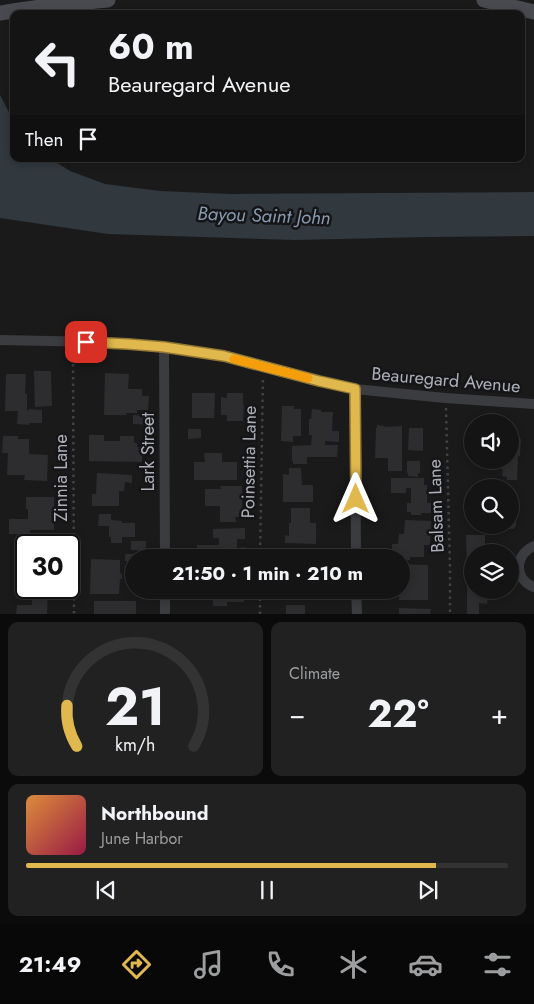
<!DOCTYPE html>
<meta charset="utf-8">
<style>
body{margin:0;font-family:Jost,sans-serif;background:#212122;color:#f1f3f6;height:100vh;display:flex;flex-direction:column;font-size:19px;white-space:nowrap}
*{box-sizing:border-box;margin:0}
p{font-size:16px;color:#9d9ea0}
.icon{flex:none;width:28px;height:28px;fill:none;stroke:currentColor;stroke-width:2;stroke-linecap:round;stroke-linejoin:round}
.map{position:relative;height:614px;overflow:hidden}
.side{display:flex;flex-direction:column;gap:8px;padding:8px;background:#0b0b0b;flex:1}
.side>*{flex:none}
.banner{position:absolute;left:10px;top:10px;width:515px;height:152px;border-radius:10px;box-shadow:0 2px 8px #0003,0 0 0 1px #333334;background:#141414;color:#f1f3f6;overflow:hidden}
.fabs{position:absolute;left:464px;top:414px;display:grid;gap:10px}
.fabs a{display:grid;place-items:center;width:55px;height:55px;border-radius:50%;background:#141414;box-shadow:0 2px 8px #0003,0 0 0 1px #333334;font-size:25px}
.speed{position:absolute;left:15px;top:534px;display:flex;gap:10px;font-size:25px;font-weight:700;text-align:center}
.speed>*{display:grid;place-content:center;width:65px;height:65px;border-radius:50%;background:#141414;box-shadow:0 2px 8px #0003,0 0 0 1px #333334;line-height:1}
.speed .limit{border:2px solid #111;border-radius:8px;background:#fff;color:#111}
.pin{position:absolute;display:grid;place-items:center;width:42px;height:42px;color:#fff;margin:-21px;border-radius:10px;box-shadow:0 2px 8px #0006}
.me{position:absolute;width:55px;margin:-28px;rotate:0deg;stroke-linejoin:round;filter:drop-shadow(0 0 4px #0008)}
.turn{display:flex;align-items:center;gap:18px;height:105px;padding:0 15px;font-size:22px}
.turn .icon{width:65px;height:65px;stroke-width:2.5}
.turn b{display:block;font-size:35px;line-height:42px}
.then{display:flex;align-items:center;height:48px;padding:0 15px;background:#0003;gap:10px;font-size:19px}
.big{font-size:38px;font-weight:700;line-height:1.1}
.side .tile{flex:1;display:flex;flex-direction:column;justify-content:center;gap:8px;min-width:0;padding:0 18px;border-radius:10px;background:#212122}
.side .dial{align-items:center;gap:0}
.dial svg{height:130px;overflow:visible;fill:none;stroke:#333334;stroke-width:7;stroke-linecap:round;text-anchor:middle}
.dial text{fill:#f1f3f6;stroke:none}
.song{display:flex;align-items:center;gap:15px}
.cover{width:60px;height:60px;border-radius:8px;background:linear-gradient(135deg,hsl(30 70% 55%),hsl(340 70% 35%))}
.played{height:5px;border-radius:2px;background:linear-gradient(90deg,#e0b84d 85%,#333334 85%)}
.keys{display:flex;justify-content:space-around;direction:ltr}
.heat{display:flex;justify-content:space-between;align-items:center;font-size:28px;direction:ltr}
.side .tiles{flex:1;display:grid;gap:8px;grid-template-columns:1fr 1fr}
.tile:last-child{grid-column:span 2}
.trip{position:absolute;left:125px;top:549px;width:285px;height:50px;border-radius:25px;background:#141414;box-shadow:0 2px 8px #0003,0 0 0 1px #333334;font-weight:700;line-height:50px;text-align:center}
.tabs{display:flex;height:80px;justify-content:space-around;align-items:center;background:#080808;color:#9d9ea0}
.tabs .icon{width:35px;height:35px}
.tabs .current{color:#e0b84d}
.tabs b{font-size:22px;color:#f1f3f6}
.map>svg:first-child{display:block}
.water{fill:#31383e}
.building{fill:#2d2d2f}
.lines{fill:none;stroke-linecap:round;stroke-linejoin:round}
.path{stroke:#414247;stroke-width:2.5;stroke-dasharray:2.5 4;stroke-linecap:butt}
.street{stroke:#3b3c40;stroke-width:10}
.secondary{stroke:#494a50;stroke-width:15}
.route-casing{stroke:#927832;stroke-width:12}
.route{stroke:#e0b84d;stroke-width:9}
.slow{stroke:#f59e0b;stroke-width:9}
.labels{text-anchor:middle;stroke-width:5;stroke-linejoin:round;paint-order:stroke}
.street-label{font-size:18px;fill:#adb0ba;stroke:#151517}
.water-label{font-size:19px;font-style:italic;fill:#899bb1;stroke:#151517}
</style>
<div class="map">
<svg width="534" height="614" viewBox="0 0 534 614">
<rect width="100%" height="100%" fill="#1a1a1b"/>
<path class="water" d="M0 95 14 122V159H51L70 171 105 184 160 191 230 194 534 192V236L427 237 295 240 108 234 0 218Z"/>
<path class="building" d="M34 371H51L52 406 35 407Z
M105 373 129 374 128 389H142V396H149L148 410H137V413H126V415H104Z
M6 374H26L25 394H27V411L29 410V409L42 410V423H29V425L17 424 18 411H5Z
M192 393H215L214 418H192Z
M227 393H243V405H244L243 421H227V415H221V397L227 398Z
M282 406H294V409H301V436H293V442L281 441Z
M312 409 321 410V412H333L332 431H339V442L325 441V445H338L337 457H307V464H293V461H292V446L311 445 312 435H309V419H311Z
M133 415 151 416 150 425 133 424Z
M377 425 385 426 384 427 402 426V471H388V458H375L376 428H377Z
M409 428H423V451L408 450Z
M188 429H201V438L188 439Z
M510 433H514V439H521L520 456H518L517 480H507V477L502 476 503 470 501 469V460H510Z
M89 435H104V441H120V436H134V443H137V447H142V462L89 461Z
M3 436H18V439H29V454L48 455 47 481 24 480 25 475H7L8 453H2Z
M204 453H222V462H237V480H194V462H205Z
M407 461H420V473H418V477L408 476V473H407Z
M289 468H301L302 485H313V502H283V474L289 475Z
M97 473 132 475V483L125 482 124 491H119V506H92V494H96Z
M391 478H424V485H427V503H431V513H421V515H411V512H407V503H411V488H406V493H391Z
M220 486H242V517H235L236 522H220V506H205V489H221Z
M26 497H54V530H30V534H9V519H28V509H26Z
M510 504H513V519L516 522V526L513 529H503V531H490V528H486V525H510Z
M291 508H310V523H316V544L285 543V535L289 536V523H291Z
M99 514H111V520L122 521V523H135V537H122V543H111V537H109V526H98Z
M405 520 431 521 430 545H424V557H410V560H401V558L392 557V544H398L399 534H404Z
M245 528V539H237V548L245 547 246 558H197V545H219V538H213V529Z
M466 535H485V552H472V568H467Z
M28 539 51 540V545H28Z
M131 541H146V550H131Z
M283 550H300V558H283Z
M125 554H140V558H134V561H125Z
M91 559 120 560V573L122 574V579H120L119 594H90Z
M401 564 428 565V600H399V590H401V583H404V578H401Z
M20 582H26V588H48L47 614H16L17 605H32V594L20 593Z
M467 584H472V590H491V597H488L487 604 479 603V614H467Z
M216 590H244V602H227V606H213V593H216Z
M94 601H136V614H94Z
M286 605H305V614H286Z
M399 608 431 609 430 614H399Z"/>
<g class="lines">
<path class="path" d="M73 351 74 614
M446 408 450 568V614
M260 558 263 377
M260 614V590"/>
<path class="street" d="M0 340 98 342 164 347 224 356 319 381 355 389 445 398 534 404
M164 347 165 558
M355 389 356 558
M534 546C514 555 514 579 534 587
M165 590V614
M356 590 357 614"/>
<path class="secondary" d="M484 0 534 12
M0 13C36 7 72 3 108 0"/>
</g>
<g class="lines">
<defs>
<path id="route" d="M86 342 128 344 164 347 224 356 319 381 355 389 356 499"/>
</defs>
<use href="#route" class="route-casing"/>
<use href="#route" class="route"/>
<path class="slow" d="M234 359 308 378"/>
</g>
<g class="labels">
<g class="street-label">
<text transform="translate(446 380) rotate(5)" y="6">Beauregard Avenue</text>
<text transform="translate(148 452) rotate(-90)" y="6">Lark Street</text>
<text transform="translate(249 462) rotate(-89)" y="6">Poinsettia Lane</text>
<text transform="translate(61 478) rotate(-90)" y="6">Zinnia Lane</text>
<text transform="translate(436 506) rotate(-92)" y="6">Balsam Lane</text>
</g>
<g class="water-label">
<text transform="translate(264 215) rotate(2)" y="7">Bayou Saint John</text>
</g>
</g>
</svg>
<div class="fabs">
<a><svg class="icon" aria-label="sound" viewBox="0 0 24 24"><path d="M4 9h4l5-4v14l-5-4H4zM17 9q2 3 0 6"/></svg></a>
<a><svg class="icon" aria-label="search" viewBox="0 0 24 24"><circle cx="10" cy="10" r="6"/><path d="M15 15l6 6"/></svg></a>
<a><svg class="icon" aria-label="layers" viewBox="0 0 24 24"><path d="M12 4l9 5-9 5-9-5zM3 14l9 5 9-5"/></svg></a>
</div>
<div class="speed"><div class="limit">30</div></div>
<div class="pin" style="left:86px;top:342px;background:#d93025"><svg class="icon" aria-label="arrive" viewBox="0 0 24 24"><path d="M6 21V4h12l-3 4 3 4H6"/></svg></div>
<svg class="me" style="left:356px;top:499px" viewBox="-20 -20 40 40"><path d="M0-17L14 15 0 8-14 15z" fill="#e0b84d" stroke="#fff" stroke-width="4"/></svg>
<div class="trip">21:50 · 1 min · 210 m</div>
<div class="banner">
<div class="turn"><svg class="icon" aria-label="left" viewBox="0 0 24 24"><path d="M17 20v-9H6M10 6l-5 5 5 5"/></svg><div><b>60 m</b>Beauregard Avenue</div></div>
<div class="then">Then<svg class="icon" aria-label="arrive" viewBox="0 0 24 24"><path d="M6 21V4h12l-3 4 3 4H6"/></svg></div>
</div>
</div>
<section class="side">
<div class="tiles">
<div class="tile dial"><svg viewBox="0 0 100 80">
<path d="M14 69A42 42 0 1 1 86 69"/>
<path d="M14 69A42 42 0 0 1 8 44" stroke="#e0b84d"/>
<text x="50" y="56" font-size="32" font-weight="700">21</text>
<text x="50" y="72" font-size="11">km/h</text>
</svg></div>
<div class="tile"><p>Climate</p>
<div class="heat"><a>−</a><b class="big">22°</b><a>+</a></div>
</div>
<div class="tile">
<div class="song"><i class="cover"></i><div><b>Northbound</b><p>June Harbor</p></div></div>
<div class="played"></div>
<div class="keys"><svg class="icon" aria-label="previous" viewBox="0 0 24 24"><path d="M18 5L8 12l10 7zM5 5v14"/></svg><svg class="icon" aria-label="pause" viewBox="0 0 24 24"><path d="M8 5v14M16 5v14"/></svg><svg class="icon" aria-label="next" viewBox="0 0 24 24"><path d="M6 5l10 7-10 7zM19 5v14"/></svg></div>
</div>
</div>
</section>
<nav class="tabs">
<b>21:49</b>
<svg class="icon current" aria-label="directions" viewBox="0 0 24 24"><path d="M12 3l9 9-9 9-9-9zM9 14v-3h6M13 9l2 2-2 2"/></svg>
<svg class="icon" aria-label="music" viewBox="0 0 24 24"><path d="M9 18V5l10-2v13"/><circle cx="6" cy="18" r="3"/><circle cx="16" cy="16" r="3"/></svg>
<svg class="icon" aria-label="phone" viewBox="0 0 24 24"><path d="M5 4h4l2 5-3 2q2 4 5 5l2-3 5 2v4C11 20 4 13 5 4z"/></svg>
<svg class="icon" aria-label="climate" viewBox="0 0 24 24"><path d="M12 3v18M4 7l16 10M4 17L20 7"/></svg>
<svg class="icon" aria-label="car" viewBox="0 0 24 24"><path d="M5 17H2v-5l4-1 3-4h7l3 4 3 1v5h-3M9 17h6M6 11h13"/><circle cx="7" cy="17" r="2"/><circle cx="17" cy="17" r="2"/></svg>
<svg class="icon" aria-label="filters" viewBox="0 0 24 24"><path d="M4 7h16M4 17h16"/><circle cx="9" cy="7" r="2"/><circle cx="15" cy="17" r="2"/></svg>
</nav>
